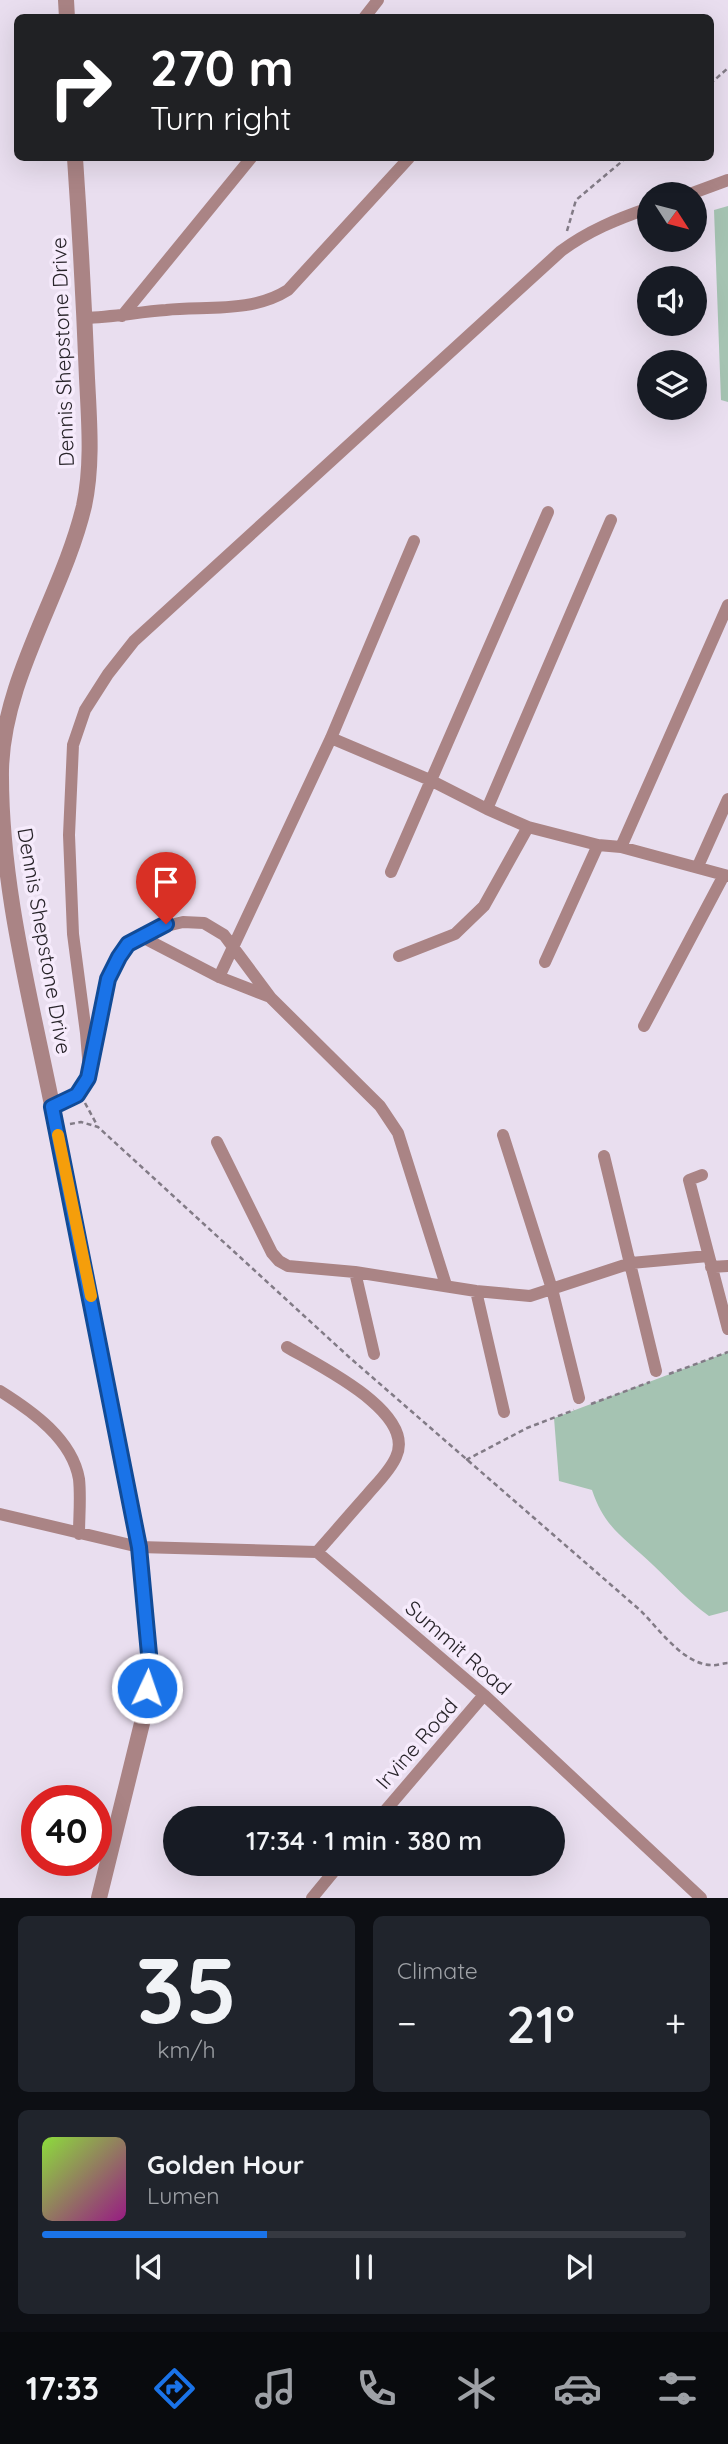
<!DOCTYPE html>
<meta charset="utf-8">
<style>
body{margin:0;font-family:Quicksand,sans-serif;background:#20242c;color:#f1f3f6;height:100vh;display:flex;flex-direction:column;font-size:26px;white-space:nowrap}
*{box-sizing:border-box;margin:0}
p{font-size:23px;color:#9ea1a6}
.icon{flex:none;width:38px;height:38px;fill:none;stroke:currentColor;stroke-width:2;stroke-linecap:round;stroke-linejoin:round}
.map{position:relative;height:1898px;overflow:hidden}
.side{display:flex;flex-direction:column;gap:18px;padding:18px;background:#0d0f14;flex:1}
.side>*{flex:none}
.guide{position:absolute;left:14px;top:14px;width:700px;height:147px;border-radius:10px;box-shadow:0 7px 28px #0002;background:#202124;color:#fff;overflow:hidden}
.needle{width:46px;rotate:126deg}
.tools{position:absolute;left:637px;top:182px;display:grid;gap:14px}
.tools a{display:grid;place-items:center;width:70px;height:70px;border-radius:50%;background:#171b24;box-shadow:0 7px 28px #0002;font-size:35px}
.speed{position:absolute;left:21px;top:1785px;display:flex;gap:14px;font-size:35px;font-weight:700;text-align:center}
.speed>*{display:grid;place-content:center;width:91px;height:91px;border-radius:50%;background:#171b24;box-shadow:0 7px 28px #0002;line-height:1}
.speed .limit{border:10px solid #d22;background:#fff;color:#111}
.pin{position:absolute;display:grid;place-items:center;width:60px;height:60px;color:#fff;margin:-72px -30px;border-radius:50% 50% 50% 0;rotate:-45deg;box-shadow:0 0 7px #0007}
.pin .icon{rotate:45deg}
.me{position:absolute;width:77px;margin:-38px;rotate:3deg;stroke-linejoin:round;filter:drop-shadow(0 0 5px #0008)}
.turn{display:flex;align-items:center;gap:24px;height:147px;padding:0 21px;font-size:32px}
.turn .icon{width:91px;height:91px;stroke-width:2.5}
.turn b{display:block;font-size:49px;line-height:60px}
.big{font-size:52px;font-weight:600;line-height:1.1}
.side .card{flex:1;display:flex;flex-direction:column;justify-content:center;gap:10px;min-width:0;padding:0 24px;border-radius:10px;background:#20242c}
.side .dial{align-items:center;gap:0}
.dial b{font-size:91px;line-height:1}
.song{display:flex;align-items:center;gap:21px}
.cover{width:84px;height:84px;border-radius:10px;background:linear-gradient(135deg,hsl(90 70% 55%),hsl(310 70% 35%))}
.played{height:7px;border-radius:4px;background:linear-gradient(90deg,#1a73e8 35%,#363941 35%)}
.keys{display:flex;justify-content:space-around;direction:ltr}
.heat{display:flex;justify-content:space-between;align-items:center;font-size:38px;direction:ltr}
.side .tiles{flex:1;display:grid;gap:18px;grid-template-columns:1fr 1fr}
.card:last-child{grid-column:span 2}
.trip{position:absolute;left:163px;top:1806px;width:402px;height:70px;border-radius:35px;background:#171b24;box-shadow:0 7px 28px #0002;font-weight:600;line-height:70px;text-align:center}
.dock{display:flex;height:112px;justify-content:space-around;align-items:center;background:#090b0e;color:#9ea1a6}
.dock .icon{width:49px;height:49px}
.dock .current{color:#1a73e8}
.dock b{font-size:32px;color:#f1f3f6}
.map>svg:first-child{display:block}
.green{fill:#a5c3b2}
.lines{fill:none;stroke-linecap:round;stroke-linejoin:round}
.path{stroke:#827b86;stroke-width:2.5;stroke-dasharray:5 3.5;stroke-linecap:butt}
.minor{stroke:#aa8485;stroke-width:12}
.tertiary{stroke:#aa8485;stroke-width:16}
.route-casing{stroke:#114b97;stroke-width:18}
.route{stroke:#1a73e8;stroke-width:12}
.slow{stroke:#f59e0b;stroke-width:12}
.labels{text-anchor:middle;stroke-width:7;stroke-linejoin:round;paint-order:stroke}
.street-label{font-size:21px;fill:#28242a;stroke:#f6ebfc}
</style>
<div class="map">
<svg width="728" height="1898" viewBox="0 0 728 1898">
<rect width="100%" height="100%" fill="#e9deef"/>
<path class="green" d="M728 206V402L721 400 714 210Z
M728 1352V1611L709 1616C688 1601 672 1583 653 1565 625 1538 605 1529 592 1490L559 1481 554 1418Z"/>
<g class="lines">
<path class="path" d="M710 84 728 68
M567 231 576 200 626 158
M85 1103 97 1125
M70 1124 81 1122 98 1127 349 1357 641 1611C659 1629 683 1664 711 1665 716 1666 723 1663 728 1663
M669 1374 728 1352
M591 1404 650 1382
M466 1460 527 1428 574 1410"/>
<path class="minor" d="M364 18 378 0
M690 194 728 180
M122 316 251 158
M85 318C112 317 139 312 166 310 206 306 252 313 288 290L409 158
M331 738 430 780 487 809 528 827 598 845 621 847 728 876
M487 809 611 520
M621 847 728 605
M698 866 728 799
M391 872 548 512
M140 936 219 977 270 997
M399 956 455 934 484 906 528 827
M545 962 598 845
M219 977 331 738 414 541
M644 1026 724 875
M92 1055 108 979 112 967 128 944 154 929 183 922 204 923 224 935 271 998 380 1106 398 1133 446 1285
M52 1107 77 1095 83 1089 89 1070 86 1033 73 934 69 835 73 745 85 710 108 674 134 641 561 251C588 231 617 219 649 208
M503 1135 552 1289 579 1398
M217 1142 272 1253 279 1261 288 1266 355 1272 476 1291 530 1296 631 1263 708 1256
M604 1156 656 1371
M702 1175 689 1180 728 1329
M711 1267 728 1266
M355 1272 374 1354
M476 1291 504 1412
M287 1347C317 1365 417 1412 396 1457 390 1471 377 1483 367 1495 350 1514 334 1533 317 1552
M0 1391C32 1411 72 1439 79 1479 81 1497 79 1517 79 1534
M0 1514 139 1547 317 1552 484 1695 701 1898
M379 1818 484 1695
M312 1898 340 1864"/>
<path class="tertiary" d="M66 0 67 18
M75 158C80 231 84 304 87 378 89 420 93 464 84 506 63 594 3 678 1 770 0 881 29 992 51 1100 81 1249 111 1398 139 1547L150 1665 145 1711 99 1898"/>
</g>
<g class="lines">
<defs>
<path id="route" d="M147 1688 150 1665 139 1547 52 1107 77 1095 88 1078 108 979 119 957 128 944 166 924"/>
</defs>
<use href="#route" class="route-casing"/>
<use href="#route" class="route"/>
<path class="slow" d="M58 1135 91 1296"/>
</g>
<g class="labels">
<g class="street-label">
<text transform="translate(63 352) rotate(-92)" y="7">Dennis Shepstone Drive</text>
<text transform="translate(44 941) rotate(80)" y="7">Dennis Shepstone Drive</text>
<text transform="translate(458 1648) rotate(41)" y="7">Summit Road</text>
<text transform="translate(417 1744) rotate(-49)" y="7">Irvine Road</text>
</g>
</g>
</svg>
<div class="tools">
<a><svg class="needle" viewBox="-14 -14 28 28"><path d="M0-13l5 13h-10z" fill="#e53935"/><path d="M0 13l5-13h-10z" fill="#9ea1a6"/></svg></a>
<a><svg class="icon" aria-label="sound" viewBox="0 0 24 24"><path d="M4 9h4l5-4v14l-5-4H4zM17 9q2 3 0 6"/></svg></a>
<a><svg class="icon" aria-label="layers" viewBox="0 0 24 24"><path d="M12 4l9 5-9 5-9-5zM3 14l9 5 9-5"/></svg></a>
</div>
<div class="speed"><div class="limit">40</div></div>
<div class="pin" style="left:166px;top:924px;background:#d93025"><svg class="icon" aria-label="arrive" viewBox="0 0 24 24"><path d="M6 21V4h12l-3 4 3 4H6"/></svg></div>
<svg class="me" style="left:147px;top:1688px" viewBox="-20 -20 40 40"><circle r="17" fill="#1a73e8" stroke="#fff" stroke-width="3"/><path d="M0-11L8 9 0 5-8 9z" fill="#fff"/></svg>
<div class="trip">17:34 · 1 min · 380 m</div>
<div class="guide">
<div class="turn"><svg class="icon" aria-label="right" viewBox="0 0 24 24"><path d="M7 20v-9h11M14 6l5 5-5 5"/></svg><div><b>270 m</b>Turn right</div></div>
</div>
</div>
<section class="side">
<div class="tiles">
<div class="card dial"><b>35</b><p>km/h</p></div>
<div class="card"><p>Climate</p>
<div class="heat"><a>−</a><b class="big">21°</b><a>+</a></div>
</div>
<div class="card">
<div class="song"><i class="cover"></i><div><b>Golden Hour</b><p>Lumen</p></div></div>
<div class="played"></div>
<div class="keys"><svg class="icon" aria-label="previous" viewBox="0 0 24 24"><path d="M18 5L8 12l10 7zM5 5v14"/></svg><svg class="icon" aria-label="pause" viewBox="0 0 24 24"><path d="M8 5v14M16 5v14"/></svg><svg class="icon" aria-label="next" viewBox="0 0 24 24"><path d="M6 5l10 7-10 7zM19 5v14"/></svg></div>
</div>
</div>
</section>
<nav class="dock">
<b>17:33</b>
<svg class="icon current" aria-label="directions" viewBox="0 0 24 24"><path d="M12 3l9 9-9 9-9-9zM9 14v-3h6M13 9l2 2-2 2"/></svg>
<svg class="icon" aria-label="music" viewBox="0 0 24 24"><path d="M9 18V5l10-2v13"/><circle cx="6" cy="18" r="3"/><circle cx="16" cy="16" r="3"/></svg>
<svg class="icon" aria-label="phone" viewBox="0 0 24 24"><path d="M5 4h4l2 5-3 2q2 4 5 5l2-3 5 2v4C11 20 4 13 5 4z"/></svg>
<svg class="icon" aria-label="climate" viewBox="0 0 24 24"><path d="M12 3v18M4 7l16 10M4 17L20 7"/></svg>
<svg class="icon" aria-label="car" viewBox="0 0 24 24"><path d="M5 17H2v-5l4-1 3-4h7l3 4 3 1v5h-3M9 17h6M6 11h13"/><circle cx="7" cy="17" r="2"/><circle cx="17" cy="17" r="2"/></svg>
<svg class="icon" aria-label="filters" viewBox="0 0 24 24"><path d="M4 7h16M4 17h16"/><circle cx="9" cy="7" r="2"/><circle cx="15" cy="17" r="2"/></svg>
</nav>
